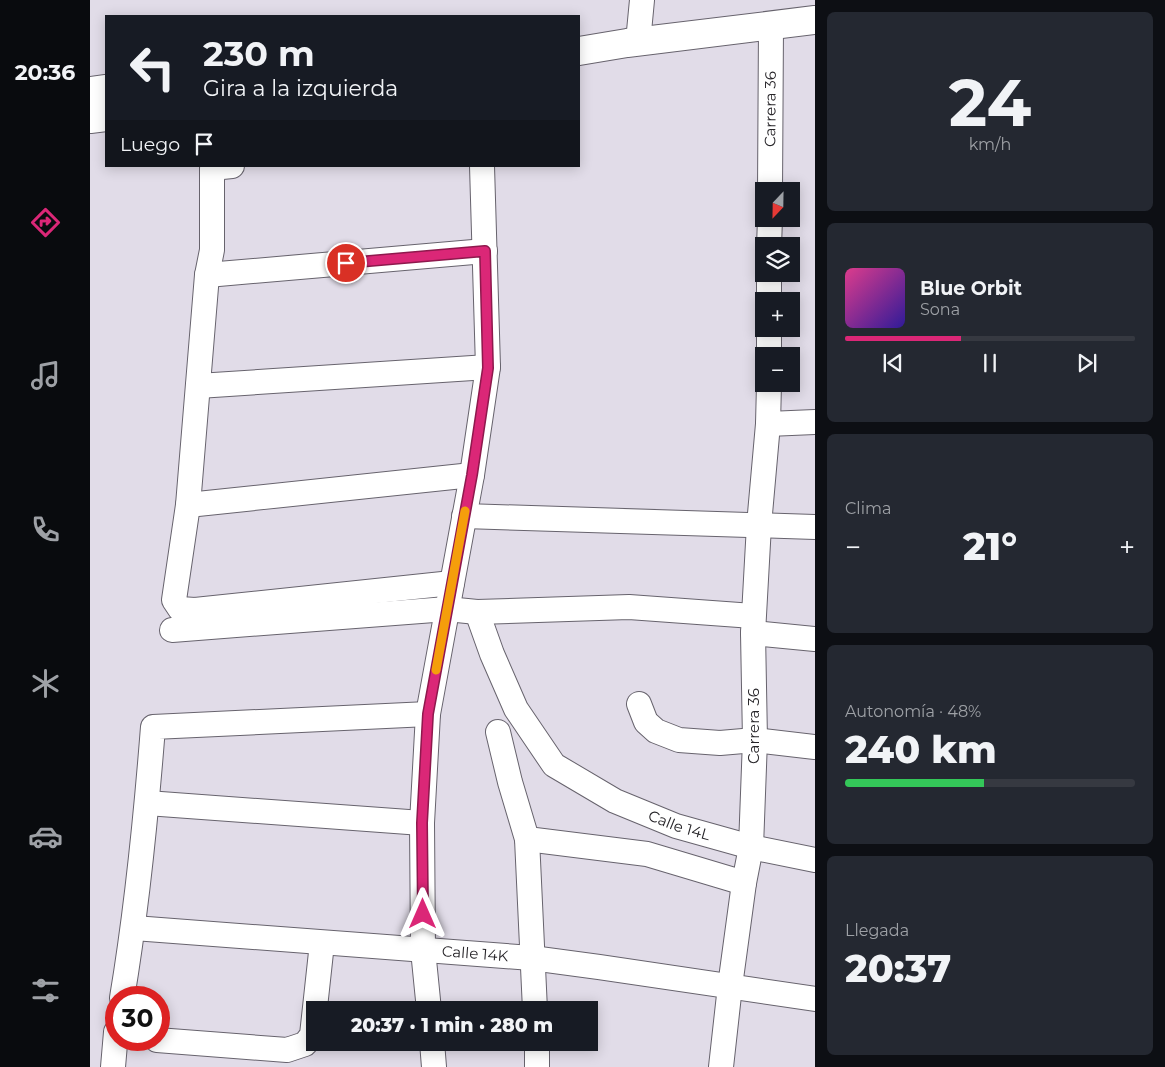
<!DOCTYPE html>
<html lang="es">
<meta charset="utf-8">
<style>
body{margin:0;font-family:Montserrat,sans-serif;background:#242831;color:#f1f3f6;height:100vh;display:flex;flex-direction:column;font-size:19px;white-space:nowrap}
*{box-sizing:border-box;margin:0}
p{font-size:16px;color:#9ea1a6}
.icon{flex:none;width:28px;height:28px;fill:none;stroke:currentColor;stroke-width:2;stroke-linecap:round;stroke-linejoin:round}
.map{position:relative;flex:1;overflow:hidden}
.drawer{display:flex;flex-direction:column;gap:12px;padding:12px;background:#0d0f14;width:350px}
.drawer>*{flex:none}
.hud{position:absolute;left:15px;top:15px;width:475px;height:152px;border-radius:0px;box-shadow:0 2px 12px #0003;background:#171b24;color:#f1f3f6;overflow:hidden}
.needle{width:32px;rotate:202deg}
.fabs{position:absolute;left:665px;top:182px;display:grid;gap:10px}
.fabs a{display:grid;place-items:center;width:45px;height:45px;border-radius:0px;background:#171b24;box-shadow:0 2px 12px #0003;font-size:25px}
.speed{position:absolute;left:15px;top:986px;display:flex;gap:10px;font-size:25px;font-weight:700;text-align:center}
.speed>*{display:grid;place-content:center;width:65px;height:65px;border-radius:50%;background:#171b24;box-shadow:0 2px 12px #0003;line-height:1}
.speed .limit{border:8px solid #d22;background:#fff;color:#111}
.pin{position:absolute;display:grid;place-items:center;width:42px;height:42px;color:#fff;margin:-21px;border:2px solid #fff;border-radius:50%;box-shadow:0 1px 5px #0007}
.me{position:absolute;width:55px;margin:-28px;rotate:0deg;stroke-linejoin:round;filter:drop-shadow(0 0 4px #0008)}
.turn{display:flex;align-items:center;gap:18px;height:105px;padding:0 15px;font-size:22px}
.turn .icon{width:65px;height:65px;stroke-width:2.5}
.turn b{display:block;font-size:35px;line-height:42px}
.then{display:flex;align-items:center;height:48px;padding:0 15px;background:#0003;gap:10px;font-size:19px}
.big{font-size:38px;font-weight:800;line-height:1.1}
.drawer .tile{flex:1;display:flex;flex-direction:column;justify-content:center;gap:8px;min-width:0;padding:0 18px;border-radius:8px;background:#242831}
.drawer .dial{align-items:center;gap:0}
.dial b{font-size:65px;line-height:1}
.song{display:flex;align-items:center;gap:15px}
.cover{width:60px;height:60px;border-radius:8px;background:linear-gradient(135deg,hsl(330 70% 55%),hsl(250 70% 35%))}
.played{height:5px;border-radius:2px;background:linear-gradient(90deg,#db2777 40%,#363941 40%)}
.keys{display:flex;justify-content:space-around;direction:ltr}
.heat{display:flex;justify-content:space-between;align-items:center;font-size:28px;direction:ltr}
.charge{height:8px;border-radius:4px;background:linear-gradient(90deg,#34c759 48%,#363941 0)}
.trip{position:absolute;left:216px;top:1001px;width:292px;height:50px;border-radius:0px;background:#171b24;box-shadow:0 2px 12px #0003;font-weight:800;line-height:50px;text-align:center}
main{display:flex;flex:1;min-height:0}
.tabs{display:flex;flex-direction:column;width:90px;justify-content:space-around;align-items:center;background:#090b0e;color:#9ea1a6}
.tabs .icon{width:35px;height:35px}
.tabs .selected{color:#db2777}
.tabs b{font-size:22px;color:#f1f3f6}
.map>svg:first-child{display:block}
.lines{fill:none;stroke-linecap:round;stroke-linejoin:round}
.minor-casing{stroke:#67636d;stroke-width:26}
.highway-casing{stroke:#67636d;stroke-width:30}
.minor{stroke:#fff;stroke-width:24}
.highway{stroke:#fff;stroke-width:28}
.route-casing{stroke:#8e194d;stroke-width:12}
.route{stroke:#db2777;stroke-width:9}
.slow{stroke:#f59e0b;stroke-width:9}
.labels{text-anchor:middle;stroke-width:5;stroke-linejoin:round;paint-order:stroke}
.street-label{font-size:15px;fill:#262428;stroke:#fff}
</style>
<main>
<nav class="tabs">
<b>20:36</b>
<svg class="icon selected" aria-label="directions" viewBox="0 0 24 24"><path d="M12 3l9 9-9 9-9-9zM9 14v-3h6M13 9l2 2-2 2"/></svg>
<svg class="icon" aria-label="music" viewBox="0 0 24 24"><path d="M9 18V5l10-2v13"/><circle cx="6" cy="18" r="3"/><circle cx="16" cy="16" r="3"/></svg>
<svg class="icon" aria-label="phone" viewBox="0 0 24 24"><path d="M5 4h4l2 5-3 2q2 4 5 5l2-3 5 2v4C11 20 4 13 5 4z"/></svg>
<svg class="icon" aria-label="climate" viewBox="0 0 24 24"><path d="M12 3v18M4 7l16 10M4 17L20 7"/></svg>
<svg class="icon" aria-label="car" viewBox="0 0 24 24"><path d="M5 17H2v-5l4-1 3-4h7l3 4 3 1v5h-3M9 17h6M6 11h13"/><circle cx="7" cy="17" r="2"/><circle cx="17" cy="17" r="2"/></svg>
<svg class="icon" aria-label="filters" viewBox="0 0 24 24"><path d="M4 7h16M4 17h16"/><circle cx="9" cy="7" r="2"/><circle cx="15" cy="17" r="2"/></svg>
</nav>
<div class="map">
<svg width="725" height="1067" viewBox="0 0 725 1067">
<rect width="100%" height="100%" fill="#e1dce8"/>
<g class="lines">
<defs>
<g id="minor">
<path d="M548 42 552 0"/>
<path d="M142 166 122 168V250L117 275 98 505 84 600 90 609 105 610 362 583"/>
<path id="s1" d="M680 191 681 26"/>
<path d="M679 246 680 219"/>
<path d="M117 275 395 251"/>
<path d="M679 301V274"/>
<path d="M679 356V329"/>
<path d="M108 386 398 367"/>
<path d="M678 424 725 422"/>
<path d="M98 505 382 475"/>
<path d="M374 516 725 527"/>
<path id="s2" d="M387 612 402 654 426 709 464 765 525 801 586 826 661 847 725 860"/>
<path d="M82 630 357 609 387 612 539 607 663 616"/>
<path d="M663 633 725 639"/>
<path d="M549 704 556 722 566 731 589 740 630 743 665 740 725 747"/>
<path d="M408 732 420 782 437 839 445 1010"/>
<path d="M57 803 332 823"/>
<path d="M437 839 557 854 654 883"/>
<path id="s3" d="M44 928 442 958 509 967 725 999"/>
<path d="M32 998C47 908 56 817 63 727L338 714"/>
<path d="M339 1010 333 950 332 823 338 714 382 475 398 367 392 166"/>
<path d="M67 1040 197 1050 215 1044 222 1035 232 943"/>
<path d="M342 1042 344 1067"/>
<path d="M447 1042V1067"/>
<path d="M23 1067 26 1032"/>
<path d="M631 1067 640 986 654 883 661 847 665 740 663 633 669 525 678 424 679 384"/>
</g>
<path id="highway" d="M489 51 537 43 725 20
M0 91 16 89
M0 119 16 117"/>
</defs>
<use href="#minor" class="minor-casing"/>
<use href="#highway" class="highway-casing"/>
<use href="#minor" class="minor"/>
<use href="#highway" class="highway"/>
</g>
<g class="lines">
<defs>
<path id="route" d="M256 263 395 251 398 368 382 475 338 714 332 823 333 914"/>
</defs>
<use href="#route" class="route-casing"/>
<use href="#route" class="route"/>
<path class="slow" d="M346 670 375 511"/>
</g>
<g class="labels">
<g class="street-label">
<text dy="5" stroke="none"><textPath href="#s1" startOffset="82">Carrera 36</textPath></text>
<text transform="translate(664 726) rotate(-90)" y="5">Carrera 36</text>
<text dy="5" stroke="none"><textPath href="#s2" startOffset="312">Calle 14L</textPath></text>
<text dy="5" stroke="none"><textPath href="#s3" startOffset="342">Calle 14K</textPath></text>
</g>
</g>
</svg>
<div class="fabs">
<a><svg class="needle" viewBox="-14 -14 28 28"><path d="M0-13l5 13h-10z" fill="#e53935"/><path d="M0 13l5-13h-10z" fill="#9ea1a6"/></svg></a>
<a><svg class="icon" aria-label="layers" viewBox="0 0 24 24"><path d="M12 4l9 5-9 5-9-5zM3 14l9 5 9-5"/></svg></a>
<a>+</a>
<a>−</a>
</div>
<div class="speed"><div class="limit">30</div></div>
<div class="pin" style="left:256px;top:263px;background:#d93025"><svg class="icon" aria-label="arrive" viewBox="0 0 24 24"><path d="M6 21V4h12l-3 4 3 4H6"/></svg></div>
<svg class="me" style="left:333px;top:914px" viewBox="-20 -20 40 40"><path d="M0-17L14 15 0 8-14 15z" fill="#db2777" stroke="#fff" stroke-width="4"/></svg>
<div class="trip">20:37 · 1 min · 280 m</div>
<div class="hud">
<div class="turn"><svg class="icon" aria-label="left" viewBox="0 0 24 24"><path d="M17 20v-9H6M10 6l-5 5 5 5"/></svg><div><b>230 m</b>Gira a la izquierda</div></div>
<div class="then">Luego<svg class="icon" aria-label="arrive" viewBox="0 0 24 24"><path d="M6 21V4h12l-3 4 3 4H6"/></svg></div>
</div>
</div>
<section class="drawer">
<div class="tile dial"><b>24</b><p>km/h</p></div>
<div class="tile">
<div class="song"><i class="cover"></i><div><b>Blue Orbit</b><p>Sona</p></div></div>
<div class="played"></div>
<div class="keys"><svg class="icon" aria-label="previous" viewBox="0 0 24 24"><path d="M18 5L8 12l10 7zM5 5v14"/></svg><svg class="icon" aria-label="pause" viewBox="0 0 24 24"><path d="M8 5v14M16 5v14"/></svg><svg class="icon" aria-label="next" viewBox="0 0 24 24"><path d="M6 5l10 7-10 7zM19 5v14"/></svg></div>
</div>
<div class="tile"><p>Clima</p>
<div class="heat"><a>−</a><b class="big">21°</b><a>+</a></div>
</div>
<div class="tile"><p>Autonomía · 48%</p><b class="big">240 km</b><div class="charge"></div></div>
<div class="tile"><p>Llegada</p><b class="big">20:37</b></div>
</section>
</main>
